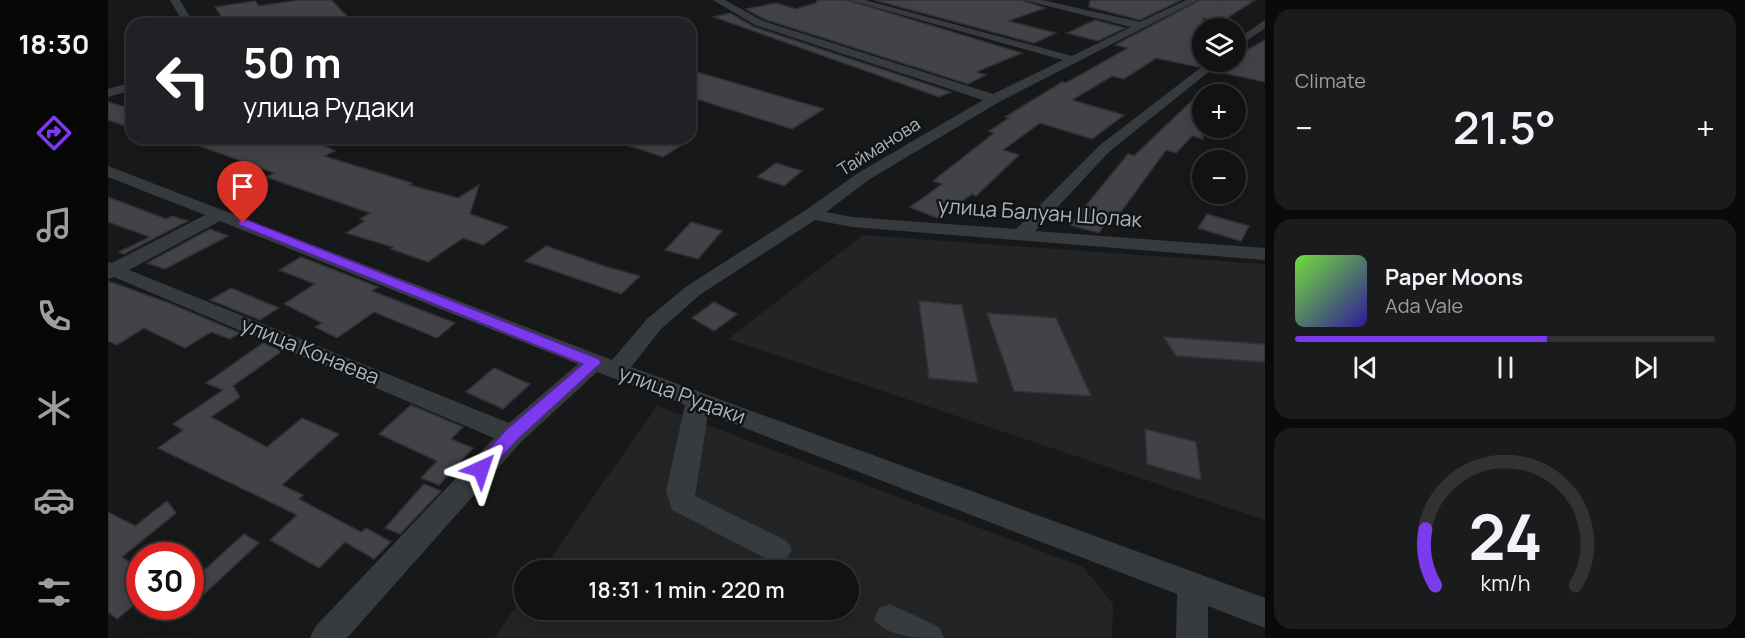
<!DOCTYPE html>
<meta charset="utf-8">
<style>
body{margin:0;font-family:Manrope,sans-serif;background:#1a1b1c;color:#f1f3f6;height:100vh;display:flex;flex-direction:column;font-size:22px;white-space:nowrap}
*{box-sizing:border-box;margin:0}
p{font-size:20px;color:#9c9ea0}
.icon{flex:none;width:33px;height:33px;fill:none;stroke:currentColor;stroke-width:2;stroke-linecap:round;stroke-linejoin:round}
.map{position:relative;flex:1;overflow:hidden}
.side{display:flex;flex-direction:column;gap:9px;padding:9px;background:#090a0a;width:480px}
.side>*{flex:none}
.guide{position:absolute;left:18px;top:18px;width:570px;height:126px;border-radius:18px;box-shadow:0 3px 15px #0003,0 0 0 2px #303233;background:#202124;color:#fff;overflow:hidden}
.controls{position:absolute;left:1084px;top:18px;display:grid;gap:12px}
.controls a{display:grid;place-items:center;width:54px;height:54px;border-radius:50%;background:#111213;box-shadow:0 3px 15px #0003,0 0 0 2px #303233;font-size:30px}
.speed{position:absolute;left:18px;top:542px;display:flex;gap:12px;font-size:30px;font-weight:700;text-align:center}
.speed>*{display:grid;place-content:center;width:78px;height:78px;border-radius:50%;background:#111213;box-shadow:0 3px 15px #0003,0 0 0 2px #303233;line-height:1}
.speed .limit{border:9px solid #d22;background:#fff;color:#111}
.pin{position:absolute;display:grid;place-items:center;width:51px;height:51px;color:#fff;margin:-62px -26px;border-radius:50% 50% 50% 0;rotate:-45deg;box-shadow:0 0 6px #0007}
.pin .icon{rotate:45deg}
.me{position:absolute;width:66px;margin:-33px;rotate:42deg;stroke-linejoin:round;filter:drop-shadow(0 0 4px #0008)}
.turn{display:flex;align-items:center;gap:21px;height:126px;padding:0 18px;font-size:27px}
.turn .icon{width:78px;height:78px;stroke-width:2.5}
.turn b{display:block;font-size:42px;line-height:51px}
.big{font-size:45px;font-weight:600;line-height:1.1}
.side .widget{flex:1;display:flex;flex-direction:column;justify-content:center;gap:9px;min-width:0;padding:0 21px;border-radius:18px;background:#1a1b1c}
.side .dial{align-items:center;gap:0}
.dial svg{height:156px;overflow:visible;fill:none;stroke:#303233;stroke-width:7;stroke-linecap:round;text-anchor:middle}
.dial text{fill:#f1f3f6;stroke:none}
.song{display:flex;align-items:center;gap:18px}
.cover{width:72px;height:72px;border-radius:9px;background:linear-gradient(135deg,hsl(100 70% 55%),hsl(250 70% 35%))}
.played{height:6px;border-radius:3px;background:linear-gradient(90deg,#7c3aed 60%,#303233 60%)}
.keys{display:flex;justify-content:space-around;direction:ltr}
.heat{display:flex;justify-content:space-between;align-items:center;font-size:33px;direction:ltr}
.trip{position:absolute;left:406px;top:560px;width:345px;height:60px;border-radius:30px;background:#111213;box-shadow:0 3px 15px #0003,0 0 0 2px #303233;font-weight:600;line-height:60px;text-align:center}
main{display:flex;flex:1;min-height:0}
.dock{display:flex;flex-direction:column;width:108px;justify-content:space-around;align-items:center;background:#070708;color:#9c9ea0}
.dock .icon{width:42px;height:42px}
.dock .current{color:#7c3aed}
.dock b{font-size:27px;color:#f1f3f6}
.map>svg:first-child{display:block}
.built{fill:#232426}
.building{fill:#414346;stroke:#313235;stroke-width:1.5}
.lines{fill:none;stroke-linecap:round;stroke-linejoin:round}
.minor{fill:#383b3e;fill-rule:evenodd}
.route{fill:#7c3aed;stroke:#51269a;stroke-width:1.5}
.labels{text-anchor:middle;stroke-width:5;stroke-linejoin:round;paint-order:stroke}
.far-street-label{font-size:18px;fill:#a9b3ba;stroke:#121314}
.street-label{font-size:21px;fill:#a9b3ba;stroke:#121314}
</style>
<main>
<nav class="dock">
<b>18:30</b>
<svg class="icon current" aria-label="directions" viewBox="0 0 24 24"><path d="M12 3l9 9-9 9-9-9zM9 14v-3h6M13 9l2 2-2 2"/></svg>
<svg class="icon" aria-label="music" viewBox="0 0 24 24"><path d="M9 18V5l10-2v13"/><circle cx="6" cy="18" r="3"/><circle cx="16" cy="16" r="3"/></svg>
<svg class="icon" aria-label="phone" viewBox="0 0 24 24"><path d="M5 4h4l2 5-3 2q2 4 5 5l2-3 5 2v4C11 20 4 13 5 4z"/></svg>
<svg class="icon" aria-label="climate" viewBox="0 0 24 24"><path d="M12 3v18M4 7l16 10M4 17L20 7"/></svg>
<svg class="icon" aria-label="car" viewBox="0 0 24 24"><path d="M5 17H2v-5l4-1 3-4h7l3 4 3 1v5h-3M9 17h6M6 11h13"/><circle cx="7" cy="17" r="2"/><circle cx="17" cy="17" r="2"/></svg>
<svg class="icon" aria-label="filters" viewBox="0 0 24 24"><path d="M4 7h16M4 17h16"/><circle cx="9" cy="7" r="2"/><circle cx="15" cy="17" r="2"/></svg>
</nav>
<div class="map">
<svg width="1157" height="638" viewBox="0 0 1157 638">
<rect width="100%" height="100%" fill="#171819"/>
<path class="built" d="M755 235 1157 264V520L620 339Z
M549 406 975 567 1005 604 1004 638H386L417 594V609H741V570H434Z"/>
<path class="building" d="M193 0H223L244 21 223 24H118L107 7 147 1 151 6Z
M709 0H739L914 53 868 72 878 75 860 84 656 19 638 9 668 3 688 9 708 3Z
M766 0H914L937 8 900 21 948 33 926 43Z
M982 0H1073L1032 20 981 7Z
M1092 0H1147L1113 22 1095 18V63L1090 67 1048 58 1016 79 1004 76 964 100 1016 115 984 139 932 123 895 150 911 155 868 196 864 194 831 219 802 207 834 184 825 181 886 133 881 131 901 118 897 117 954 82 958 83 1020 48 1007 45Z
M622 13 646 27 843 92 831 97 606 17Z
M987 20 1017 28 990 41 959 33Z
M1157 40V82L1106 71 1119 62H1128V56Z
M582 70 716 109 684 129 582 97Z
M1095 90V139L1084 136 1068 153 1058 150 1007 220 1001 218 991 233 962 225 1020 154 1026 156Z
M0 102 24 109V128L0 120Z
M70 138H201L227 151 216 156 304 183 302 185 350 198 371 185 362 214 400 227 375 245 355 238 320 262 283 249 285 247 238 233 257 221 252 219 262 213 158 177 166 173Z
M507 138H585L555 157 506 141Z
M668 163 694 171 676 186 649 177Z
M0 197 58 219 64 216 80 221 16 254 11 252 42 237 0 222Z
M1099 214 1141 226 1133 241 1090 228Z
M583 222 614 231 590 259 557 250Z
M102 229 120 236 57 269 39 263Z
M438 246 499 267 532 276 513 294 417 261Z
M193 257 270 287 264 291 347 323 329 338 266 312 229 338 207 327 214 323 176 304 207 284 171 270Z
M0 281 61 303 132 333 122 339 103 332 77 348 36 328 9 345 0 341Z
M123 288 171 308 152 320 102 300Z
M811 301 854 305 870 383 821 378Z
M606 302 629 314 606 331 584 318Z
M879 313 948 318 983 396 906 391Z
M1056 337 1157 344V362L1068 356Z
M155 343 174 351 125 386 132 397 103 417 159 447 194 418 231 434 174 485 195 495 191 499 253 532 258 528 283 542 266 559 237 542 211 568 162 540 189 515 50 448 75 430 65 424 115 390 98 383Z
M386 368 422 384 395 409 358 392Z
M303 405 355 427 343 439 365 448 331 485 313 478 329 461 271 434Z
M1037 429 1088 442 1093 480 1039 464Z
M316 484 333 491 292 534 277 528Z
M59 501 68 513 14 557 32 569V600L9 619 0 612V512L27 526Z
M136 534 151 543 82 607V583Z"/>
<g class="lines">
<path class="minor" d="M62 0H72L86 24H76Z
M605 0H617L655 21 885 94 955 60 741 0H757L964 56 1023 27 916 0H934L1032 22 1078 0H1090L891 102 762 179 718 212 744 217 908 229 992 145 1100 62H1113L1002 151 927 231 1157 248V260L744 227 707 220 593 294 553 329 523 367 1157 598V628L1100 606V638H1068L1069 594 600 414 587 496 679 541 684 550 679 559 669 563 659 559 564 510 558 491 577 405 489 372 413 442 239 638H202L207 627 386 438 6 277 0 279V262L4 263 97 215 0 177V166L504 360 539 319 579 286 698 210 750 173 875 100 647 25ZM112 221 470 364 401 423 21 270Z
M1157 20V28L1128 48V40Z
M24 82V90L0 97V89Z
M782 604 831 627 836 638C812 638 778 638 766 619L771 608Z"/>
</g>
<path class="route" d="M131 220H139L491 359 493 363 410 439 379 473H367L364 469 367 464 398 430 475 364 131 225Z"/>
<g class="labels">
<g class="far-street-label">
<text transform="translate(771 147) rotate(-32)" y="6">Тайманова</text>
</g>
<g class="street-label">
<text transform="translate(932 213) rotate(4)" y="7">улица Балуан Шолак</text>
<text transform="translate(202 351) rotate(22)" y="7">улица Конаева</text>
<text transform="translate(574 395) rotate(20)" y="7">улица Рудаки</text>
</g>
</g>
</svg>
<div class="controls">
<a><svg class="icon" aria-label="layers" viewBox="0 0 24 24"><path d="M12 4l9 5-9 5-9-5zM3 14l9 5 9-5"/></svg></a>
<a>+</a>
<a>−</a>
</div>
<div class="speed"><div class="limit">30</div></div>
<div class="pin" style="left:135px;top:223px;background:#d93025"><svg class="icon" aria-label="arrive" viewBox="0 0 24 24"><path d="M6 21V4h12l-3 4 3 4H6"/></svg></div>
<svg class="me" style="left:373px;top:469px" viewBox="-20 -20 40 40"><path d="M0-17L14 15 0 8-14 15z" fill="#7c3aed" stroke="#fff" stroke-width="4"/></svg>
<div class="trip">18:31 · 1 min · 220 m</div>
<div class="guide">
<div class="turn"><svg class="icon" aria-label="left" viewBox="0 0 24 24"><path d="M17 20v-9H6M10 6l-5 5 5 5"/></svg><div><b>50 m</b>улица Рудаки</div></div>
</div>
</div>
<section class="side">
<div class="widget"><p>Climate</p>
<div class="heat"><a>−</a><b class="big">21.5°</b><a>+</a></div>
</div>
<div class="widget">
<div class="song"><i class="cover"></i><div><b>Paper Moons</b><p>Ada Vale</p></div></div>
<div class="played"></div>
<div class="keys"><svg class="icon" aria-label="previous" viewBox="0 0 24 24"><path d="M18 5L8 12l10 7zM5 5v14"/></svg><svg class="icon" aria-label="pause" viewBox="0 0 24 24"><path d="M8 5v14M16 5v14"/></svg><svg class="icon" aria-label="next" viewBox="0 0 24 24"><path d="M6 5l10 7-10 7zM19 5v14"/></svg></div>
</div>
<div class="widget dial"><svg viewBox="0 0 100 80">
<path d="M14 69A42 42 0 1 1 86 69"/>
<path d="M14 69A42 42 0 0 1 9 40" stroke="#7c3aed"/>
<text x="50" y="56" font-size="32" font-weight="700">24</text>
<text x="50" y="72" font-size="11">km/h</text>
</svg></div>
</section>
</main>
